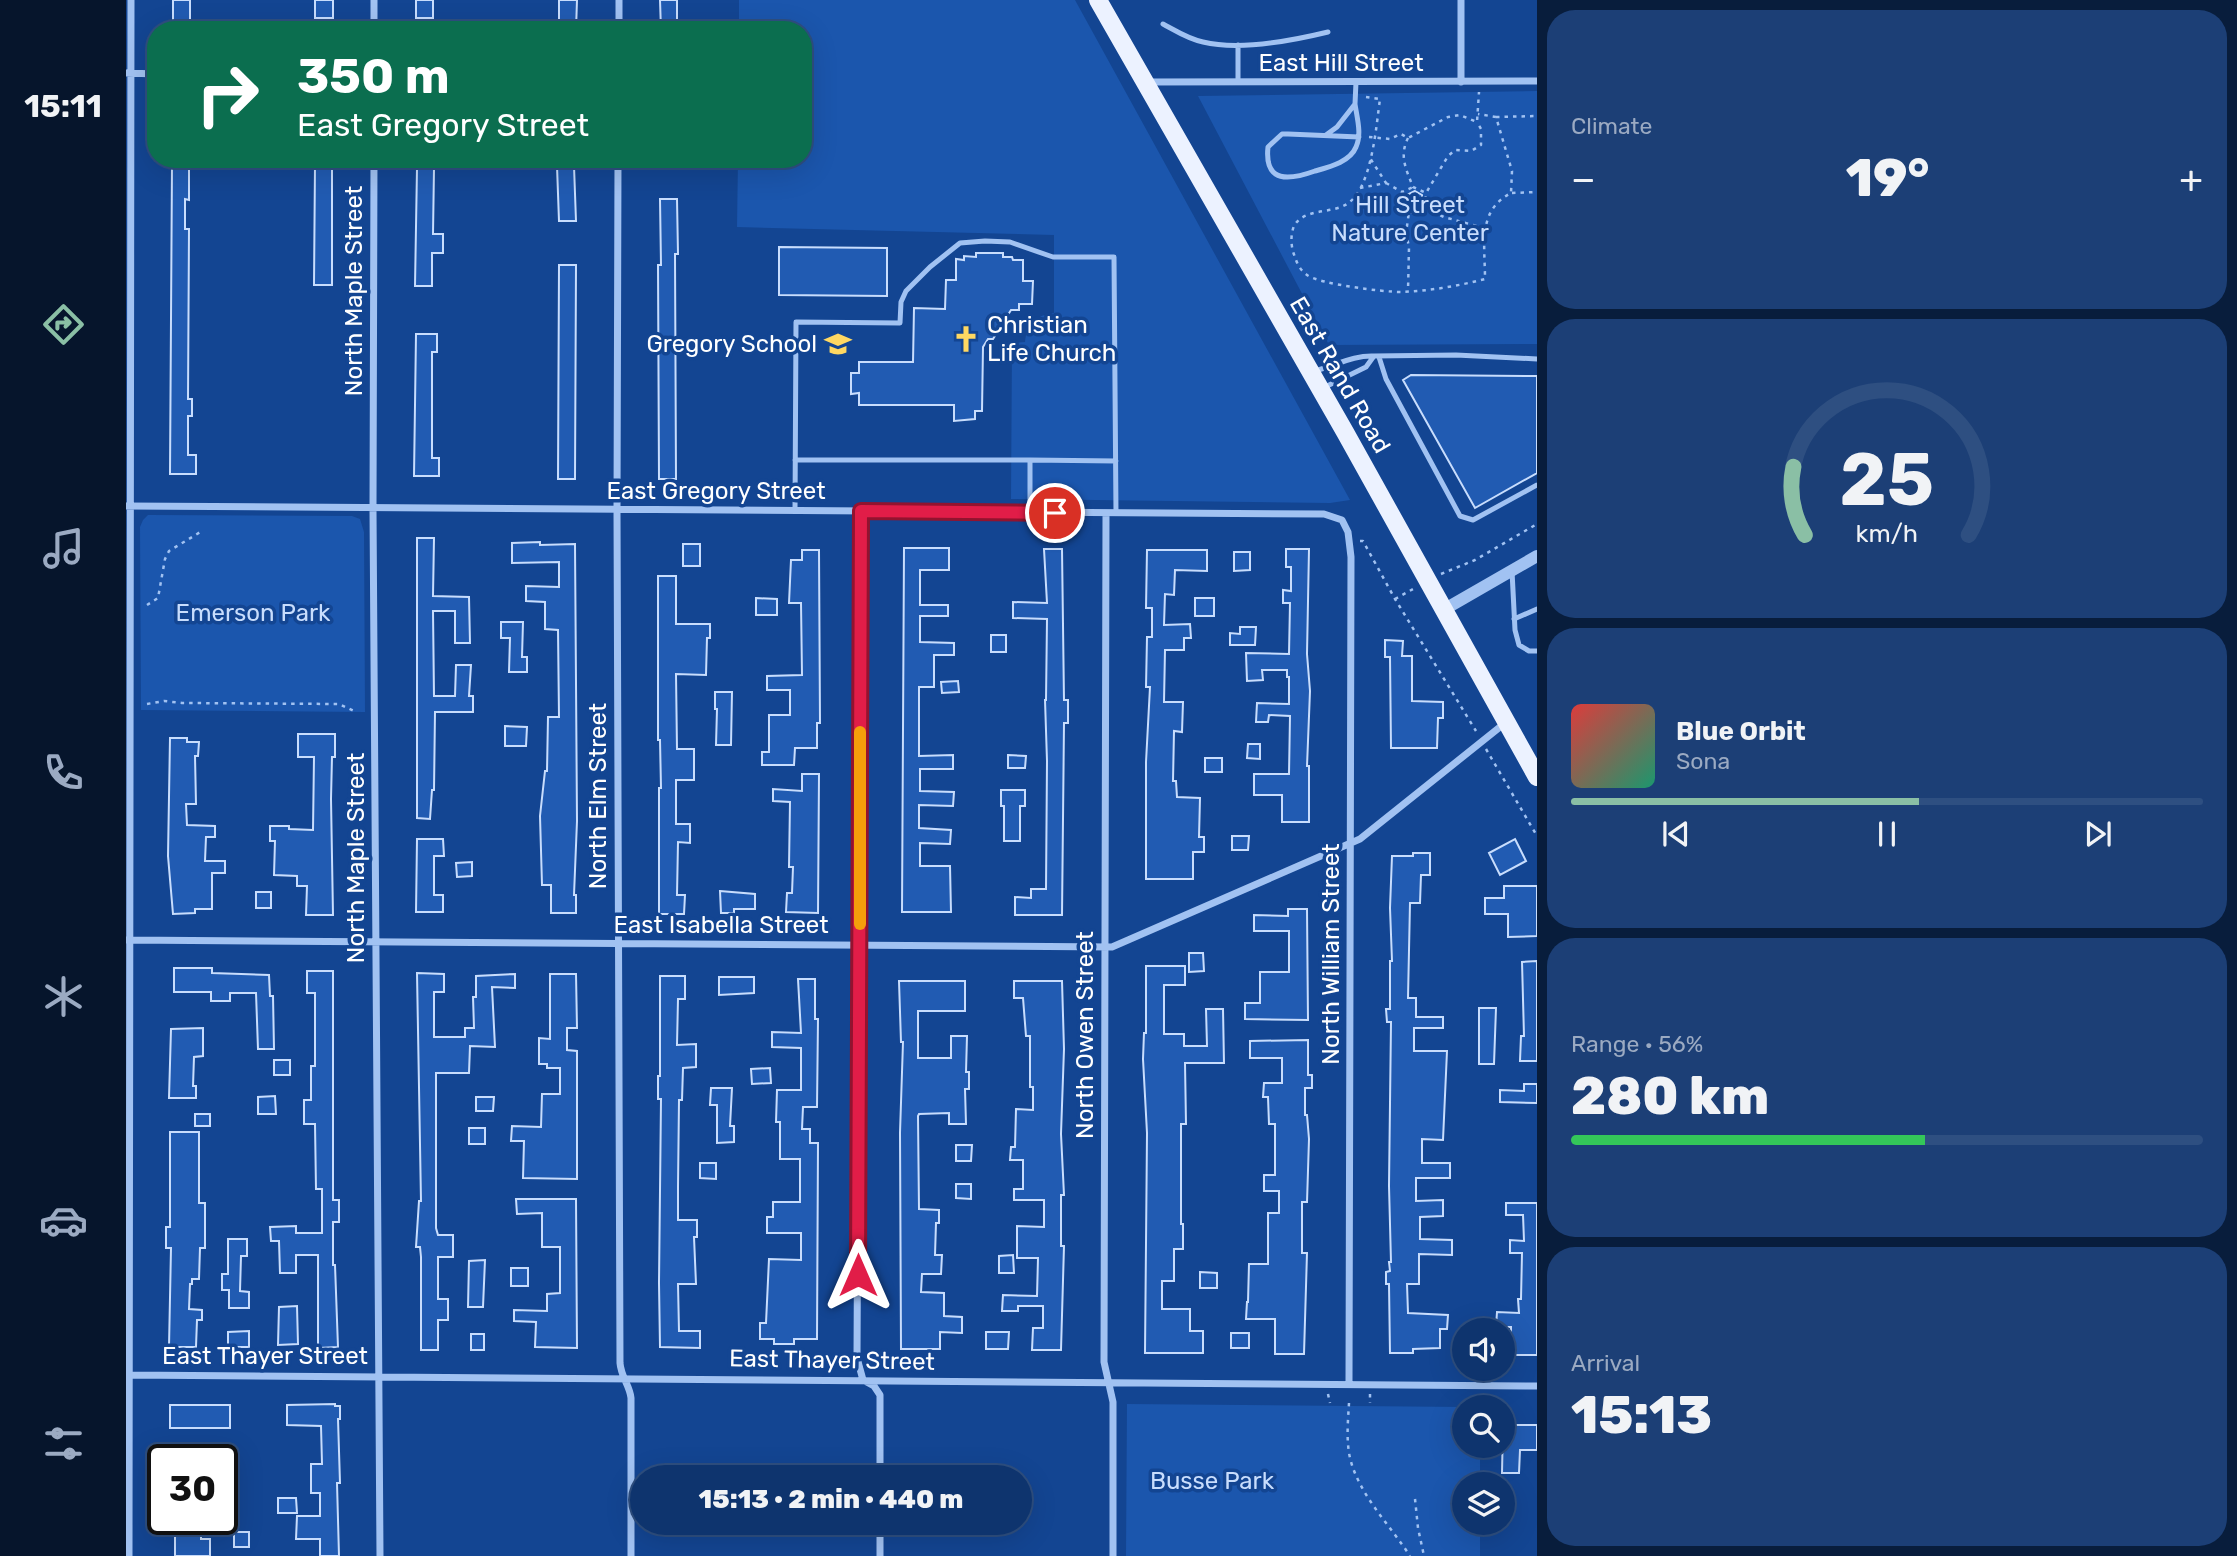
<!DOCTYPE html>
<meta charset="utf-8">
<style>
body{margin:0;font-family:Rubik,sans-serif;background:#1c3f76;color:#f1f3f6;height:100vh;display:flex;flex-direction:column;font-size:26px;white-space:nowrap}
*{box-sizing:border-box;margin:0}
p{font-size:23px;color:#9baac2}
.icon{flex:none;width:38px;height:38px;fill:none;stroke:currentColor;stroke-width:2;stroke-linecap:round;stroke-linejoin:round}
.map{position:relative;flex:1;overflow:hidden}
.drawer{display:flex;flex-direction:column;gap:10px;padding:10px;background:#081d3c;width:700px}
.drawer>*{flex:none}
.top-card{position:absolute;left:21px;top:21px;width:665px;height:147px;border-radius:28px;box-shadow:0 7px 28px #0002,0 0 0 2px #2e4f81;background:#0b6e4f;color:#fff;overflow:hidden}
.controls{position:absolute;left:1326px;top:1318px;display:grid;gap:14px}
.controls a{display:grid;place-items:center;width:63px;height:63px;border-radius:50%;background:#0e346e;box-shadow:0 7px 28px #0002,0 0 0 2px #2e4f81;font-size:35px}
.speed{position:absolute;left:21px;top:1444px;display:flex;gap:14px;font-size:35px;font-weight:700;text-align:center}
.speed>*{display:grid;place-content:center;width:91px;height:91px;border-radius:50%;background:#0e346e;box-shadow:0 7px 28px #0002,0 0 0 2px #2e4f81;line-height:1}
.speed .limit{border:4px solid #111;border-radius:10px;background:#fff;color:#111}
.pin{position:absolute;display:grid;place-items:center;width:60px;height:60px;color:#fff;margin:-30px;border:4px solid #fff;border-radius:50%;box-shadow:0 2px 7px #0007}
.me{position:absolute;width:77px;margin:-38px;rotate:0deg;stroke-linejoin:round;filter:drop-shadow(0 0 5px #0008)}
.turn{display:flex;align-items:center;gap:24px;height:147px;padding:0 35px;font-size:32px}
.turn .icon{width:91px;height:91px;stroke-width:2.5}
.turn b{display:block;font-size:49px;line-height:60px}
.big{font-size:52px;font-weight:800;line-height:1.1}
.drawer .widget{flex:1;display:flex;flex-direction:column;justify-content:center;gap:10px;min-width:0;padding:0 24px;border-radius:28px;background:#1c3f76}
.drawer .dial{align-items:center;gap:0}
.dial svg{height:182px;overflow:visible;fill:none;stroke:#2e4f81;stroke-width:7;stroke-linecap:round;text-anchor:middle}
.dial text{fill:#f1f3f6;stroke:none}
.song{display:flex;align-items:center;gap:21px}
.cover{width:84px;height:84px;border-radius:10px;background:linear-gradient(135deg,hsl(0 70% 55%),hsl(160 70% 35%))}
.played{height:7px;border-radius:4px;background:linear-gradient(90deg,#8abfa5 55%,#2e4f81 55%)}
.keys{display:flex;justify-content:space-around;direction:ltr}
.heat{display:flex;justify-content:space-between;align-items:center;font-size:38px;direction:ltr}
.charge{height:10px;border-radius:5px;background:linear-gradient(90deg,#34c759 56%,#2e4f81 0)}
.trip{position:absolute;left:504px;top:1465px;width:402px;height:70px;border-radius:35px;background:#0e346e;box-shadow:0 7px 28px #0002,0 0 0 2px #2e4f81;font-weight:800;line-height:70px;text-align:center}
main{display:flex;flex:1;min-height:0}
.tabs{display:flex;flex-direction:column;width:126px;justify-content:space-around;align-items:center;background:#06152c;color:#9baac2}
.tabs .icon{width:49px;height:49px}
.tabs .on{color:#8abfa5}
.tabs b{font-size:32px;color:#f1f3f6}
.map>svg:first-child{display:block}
.green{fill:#1b56ad}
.building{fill:#215bb2;stroke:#c8ddfd;stroke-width:2}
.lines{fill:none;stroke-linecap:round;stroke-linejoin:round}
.path{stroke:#a1c2f2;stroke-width:2.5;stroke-dasharray:3.5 5;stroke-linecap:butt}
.service{stroke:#a1c2f2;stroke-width:5}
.minor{stroke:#a1c2f2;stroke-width:7}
.tertiary{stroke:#a1c2f2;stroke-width:12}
.primary{stroke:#ecf2ff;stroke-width:18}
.route-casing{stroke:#92132f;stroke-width:18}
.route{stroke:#e11d48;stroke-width:12}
.slow{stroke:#f59e0b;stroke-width:12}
.labels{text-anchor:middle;stroke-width:7;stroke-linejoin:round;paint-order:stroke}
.street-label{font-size:24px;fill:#fff;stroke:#134592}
.park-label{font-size:24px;fill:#c8ddfd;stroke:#134592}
.poi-label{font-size:24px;fill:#fff;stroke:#134592;text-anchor:start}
</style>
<main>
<nav class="tabs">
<b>15:11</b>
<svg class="icon on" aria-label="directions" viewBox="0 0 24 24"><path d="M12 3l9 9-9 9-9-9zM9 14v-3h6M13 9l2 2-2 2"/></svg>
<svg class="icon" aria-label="music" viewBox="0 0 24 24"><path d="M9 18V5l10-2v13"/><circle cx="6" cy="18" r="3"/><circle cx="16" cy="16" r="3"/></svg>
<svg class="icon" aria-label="phone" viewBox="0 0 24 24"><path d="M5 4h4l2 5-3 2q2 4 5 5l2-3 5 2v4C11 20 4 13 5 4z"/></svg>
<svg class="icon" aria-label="climate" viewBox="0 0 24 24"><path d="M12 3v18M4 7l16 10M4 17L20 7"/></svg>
<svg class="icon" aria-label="car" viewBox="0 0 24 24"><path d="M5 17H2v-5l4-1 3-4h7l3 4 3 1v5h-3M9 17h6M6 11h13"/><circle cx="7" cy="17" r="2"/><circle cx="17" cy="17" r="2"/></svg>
<svg class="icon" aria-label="filters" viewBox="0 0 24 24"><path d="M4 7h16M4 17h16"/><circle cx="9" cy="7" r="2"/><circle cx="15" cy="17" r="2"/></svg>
</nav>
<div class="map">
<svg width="1411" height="1556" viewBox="0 0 1411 1556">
<rect width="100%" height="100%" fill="#134592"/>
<path class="green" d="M613 0H949L1224 500 1204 503 885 499 886 343 899 342C901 324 910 315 928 313V235L611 227 612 159H677V30H613Z
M1411 91V344L1203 345 1072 96Z
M22 515 226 516 234 519 238 532 239 712 15 710 14 527 17 520Z
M1001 1404 1339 1407V1446H1354V1484H1339V1522L1354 1523V1556H1000Z"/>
<path class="building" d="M47 0H64V30H47Z
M189 0H207V18H189Z
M290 0H307V18H290Z
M433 0H451L450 30H433Z
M534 0H551V30H535Z
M46 164H63V200L59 199V229H63L62 399H66V416H62V455H70V474H44Z
M189 164H206V285H188Z
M431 166H448L450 221H433Z
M291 168H308L307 234H317V253H306V286H289Z
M1289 191 1296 195V204L1288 209 1280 205 1281 195Z
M534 199H551L552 254H549L550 479H533L532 265H535Z
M653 247 761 248V296L653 295Z
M850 253H877V257H886L887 260H897V281H907L906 304H893V310H885L867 339H862L857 347 856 411H849V419L828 421V405H733V393L725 394V373H733V362H787L788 308 819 309 820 280H830V259L838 260V256L850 257Z
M433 265H450L449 479H432Z
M290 334H311V352H306V458H313V476H288Z
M1285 375 1411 376V473L1349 508 1277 380Z
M291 538H308L307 596 343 597 344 643H329V611H307L308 696H329L330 665H345L343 696H347V712H309L308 790H306L304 819 291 818Z
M414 542V545L449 544 451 821 448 895H450V913H425V885H416L414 816 419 771H421L422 717H433L432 630 419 629V602L400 601V586L433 587V562L386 563V543Z
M557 544H574V566H557Z
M778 548H823V570H794V605H822V616H794V642L828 643V655H808V687H793V756L827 755V769H794V791L828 792 827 806 793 805V828L825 830 824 844 794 843V866H824L825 912H776Z
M918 549H936L938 700H942V723H938L936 915H889V897L905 898V889H920L921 761 919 700H920L921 619 887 618V602L921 603Z
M1160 549H1183L1181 654 1184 691 1181 766H1183V822H1156V795H1128V774H1163L1164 716 1143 715 1142 722H1130L1131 703 1163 704V677H1161V670H1136L1137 680 1121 681 1120 653 1163 654 1164 603H1157V590L1165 591V567H1160Z
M676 550H693L694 723H691V748H669L668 765H636V752H643V715H664V690H641V676L676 675 675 603H663L665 560H676Z
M1021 550H1081V571L1049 570 1048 595 1039 594 1038 625 1064 624 1065 638H1058V650H1039L1038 702H1057L1056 732 1048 731 1047 781H1050L1051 797 1074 798 1073 837H1078V852H1067V879H1020V762L1024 687H1020L1021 637H1026V608H1020Z
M1108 552H1124V570L1108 571Z
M532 576H550V624H584V638H581L580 675 550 674 551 749H568V780H550V824H564V843L552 842 551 895H559L558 914H533V788H535L534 740H532Z
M630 598 651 599V615H630Z
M1069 598H1088V616H1069Z
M375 622H397L396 657H401V672H383L384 638H375Z
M1114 627H1130L1129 645H1104V633L1114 634Z
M865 635H880V652H865Z
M1259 640 1277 641 1276 656H1286V701L1317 702V718H1312L1311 748H1265L1264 657H1259Z
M832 681 833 692 816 693 815 682Z
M589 692H606L605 745H590L591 709H589Z
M379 726 401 727 400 746H379Z
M172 734H209V757H206L205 799 207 915H180L181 886H171V876L148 875 149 841H144V826H163V829L187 830 188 757H172Z
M44 738H61V742H73L72 756H69L70 804H60L61 825 89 826V837H80L79 861H99V873H86V909H69V913L47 914 42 856Z
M1122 744H1134V759L1121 758Z
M882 755 900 756 899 768H882Z
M1079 758H1096V772H1079Z
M676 774H693L692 913 660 912 661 893H666L667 867H663L664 802 647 801V789L676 791Z
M875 790H899V806H894V841H878V806H875Z
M1106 836H1123L1122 850H1106Z
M291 839H317L318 856H308V895H317V912H290Z
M1389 839 1400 861 1374 875 1363 853Z
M1287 853H1304V875H1295L1294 903H1284L1282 998H1290V1017H1317V1028H1288V1051H1321L1317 1140 1296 1139V1163H1324V1178H1290V1201L1317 1200V1216L1294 1217V1239L1326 1240V1255L1293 1254V1284H1281L1282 1313 1322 1315 1321 1329H1314V1348L1287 1349V1353H1264L1263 1284H1260V1272L1264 1271 1263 1262H1265L1263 1186 1265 1022H1261L1260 1009H1264V961H1266L1264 908 1266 856H1287Z
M346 862V876L331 877 330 863Z
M1378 886H1411V936L1382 937V914H1359V898H1378Z
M594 891 629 894V909H608V913H595Z
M130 892H145V908H130Z
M1162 909H1181L1182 1020 1119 1019V1003H1134V972H1163V931H1128V915L1162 916Z
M1063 953H1077L1078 971 1063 972Z
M1411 961V1061H1394L1395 1036H1398L1396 962Z
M1020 966H1059V985H1038V1034H1058V1046H1081L1080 1009H1097L1098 1063H1059L1060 1124H1055V1224H1057V1249H1048V1281H1036V1309H1064V1331H1077V1353H1019L1021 1133 1017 1059 1018 1033H1020Z
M48 968H86V973L143 975 144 996H147L148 1049H132L130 993H104V1001H85V992H48Z
M181 971H207V1200H213V1222H207V1265H209L212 1347 192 1348V1255H170V1273H154L153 1241H145L144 1227 170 1226V1233H196V1189H190L189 1124H178V1100H185V1066H189V993H181Z
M291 973 318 974V992H308V1037H339V1028H348L347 997H350V976L389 974V988L366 987 369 1047 344 1046 343 1073H310V1228L312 1235H327V1257H312V1299H322V1320H312V1350H295V1257L294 1247H290L293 1201H295Z
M424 974H450L451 1028H441V1050L451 1051V1179L397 1178 398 1141H385L386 1126 415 1127 416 1094H434V1068H421V1064H413V1038L424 1039Z
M534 976H559V999H552L551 1045 570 1044V1067L557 1068 556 1100H553L552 1187V1220H571V1237H568L570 1284H552L553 1331H574V1348L534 1347 533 1283 535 1099H532V1076H534Z
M593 977H628V993L593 995Z
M672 979H689V1019H692L691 1107H677L676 1129H684V1143H692L691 1339H668V1344H648V1339H634V1323H640L643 1259 675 1260V1233H641V1217H647V1202H674V1159H654V1122H650L651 1090H675V1048L646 1047V1032L675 1033Z
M773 981H839V1011H792V1058H825V1036H841L840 1072H843V1089H839L840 1124H823V1113L793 1114 792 1116 793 1209 813 1210V1223H810L809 1255H816L815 1274H796L795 1292 818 1293V1316L836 1317V1333L814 1332V1349H775L774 1133 777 1042H775Z
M888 981H936L938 1049 935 1134 938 1195H935V1246H938L935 1350H906L907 1328H917V1306H892V1311H876L877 1295 911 1296 912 1258H891V1226L918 1227V1200H888V1189H897V1160H884L885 1147H889L890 1109 907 1110V1087H904V1036H900L897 998H888Z
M1353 1008H1370L1368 1064H1353Z
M77 1028V1056L68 1057 67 1086H70V1098H43L45 1029Z
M1182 1040V1075H1186V1088H1179V1115H1181L1183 1139 1181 1202H1176V1253H1181L1178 1354H1149V1319H1120L1121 1302H1122L1123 1264H1142V1213H1153V1191H1138V1175H1149V1124H1143L1142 1097H1137L1138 1083H1156V1058H1124V1041Z
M148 1060H164V1075H148Z
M644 1068 645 1083 626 1084 625 1069Z
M1398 1084H1411V1103L1374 1102V1090L1398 1091Z
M585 1088H606L604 1126H608V1142L591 1143V1105H584Z
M149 1096 150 1114H132V1097Z
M350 1097H368L367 1111H350Z
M69 1114H84V1126H69Z
M343 1128H359V1144H343Z
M44 1132H73V1203H79V1248H74L73 1279H66V1284H64L63 1309 76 1310V1320H71L70 1347H43L45 1248H40V1227H44Z
M830 1145H846L845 1161H830Z
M574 1163H590V1179L574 1178Z
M830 1184H845V1199L830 1198Z
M390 1199H450L451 1348 409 1347 410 1322 388 1321V1310L421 1311V1294L434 1293V1247H416V1213L391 1214Z
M1380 1203H1411V1355H1385V1327H1370L1371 1312 1393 1313 1392 1299H1395L1396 1253H1384V1240L1398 1241 1397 1215H1380Z
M102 1239H121V1256H115L114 1291 123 1292V1308H103V1290H96V1274H102Z
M887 1255 888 1273H873V1256Z
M359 1260 357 1307H342L343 1261Z
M385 1268H402V1286H385Z
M1074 1272 1091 1273V1288H1074Z
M171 1306 172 1344 152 1345 153 1307Z
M123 1331V1347H102V1332Z
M860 1332H883L882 1349H860Z
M1105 1333H1123V1348H1105Z
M345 1334H358V1350H345Z
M209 1404V1406H214V1419H212L214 1483H211L213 1556H194V1539H170L171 1516H194V1493H185V1464H196L195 1426 161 1425V1405Z
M44 1405H104V1428H44Z
M1377 1425H1411V1450H1394L1393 1473H1376Z
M152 1498H170L171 1513H152Z
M49 1519H75V1539H84V1556H49Z
M108 1532H123V1547H108Z"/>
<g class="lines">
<path class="path" d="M1240 97 1254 99C1250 127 1246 188 1221 204 1205 214 1178 208 1168 226 1164 236 1165 248 1169 257 1171 264 1175 271 1181 275 1193 284 1257 292 1275 292 1303 291 1332 286 1359 279 1359 244 1351 211 1385 193L1386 171 1370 117 1352 114
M1370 117 1411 116
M1243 137 1264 139 1275 134 1282 138 1322 117 1334 115 1351 122 1353 92
M1282 138C1273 156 1280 169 1287 187L1300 193 1322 156 1329 150 1345 151 1355 145V129L1351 122
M1260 183 1276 192 1287 187
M1234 188 1260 183 1244 158
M1276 192 1277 206 1283 212 1280 233 1283 247 1282 291
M1386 193 1411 192
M1299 208 1318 217 1358 228
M1283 212 1287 213 1299 208 1300 193
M1234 541H1237L1269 599 1350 731
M1315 574 1349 560 1411 524
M1269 599 1287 589
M21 605 32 598 39 559 43 551 76 531
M21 704 38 701 56 703 213 704 228 711
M1360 749 1411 836
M1202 1394 1204 1403
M1244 1394V1403
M1223 1403C1222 1421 1220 1440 1224 1458 1233 1495 1264 1525 1284 1556
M1289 1499 1292 1528 1298 1556"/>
<path class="service" d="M1037 24C1050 31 1062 39 1077 42 1114 51 1165 41 1202 32
M1112 45V82
M1229 104 1230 82
M1200 135 1211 127 1229 104C1231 118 1236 134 1230 147 1224 162 1203 167 1189 171 1164 180 1138 184 1142 147L1156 134H1162L1233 137
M1248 356 1330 355 1411 359
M1253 357 1260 379 1334 516 1347 520 1411 485
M1188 371C1209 366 1227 355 1248 356L1240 367 1197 388
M669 460H904V513
M904 460 990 461
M669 511 670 322 774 323 775 302 780 291 804 267 834 243 859 241 884 242 927 257H988L990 513
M1386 571 1389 630 1393 645 1403 651H1411
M1388 619 1411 609"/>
<path class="minor" d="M1335 0V82
M248 30V0
M493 30V0
M1 73 30 74
M1020 82 1411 81
M248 159 247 509 254 1556
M492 159 491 510 494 1363C495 1377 504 1386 505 1398V1556
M0 506 1198 514 1216 520 1222 532 1225 557 1223 1383
M735 511 731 1358 737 1380 748 1386 754 1395V1477
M980 513 978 1362 987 1402V1556
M1 940 986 947 1234 839 1379 723
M1 1375 1411 1386
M3 1556 5 0
M754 1556V1522"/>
<path class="tertiary" d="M1319 609 1411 556"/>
<path class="primary" d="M972 0 1219 432 1411 777"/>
</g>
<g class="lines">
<defs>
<path id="route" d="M732 1275 735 511 929 513"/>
</defs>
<use href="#route" class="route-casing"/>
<use href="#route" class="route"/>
<path class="slow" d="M734 924V732"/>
</g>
<defs>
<symbol id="church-bare" viewBox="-9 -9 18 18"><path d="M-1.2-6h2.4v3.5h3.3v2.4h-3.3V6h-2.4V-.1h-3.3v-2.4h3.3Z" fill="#ffd862" stroke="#134592" stroke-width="2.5" paint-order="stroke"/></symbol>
<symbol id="school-bare" viewBox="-9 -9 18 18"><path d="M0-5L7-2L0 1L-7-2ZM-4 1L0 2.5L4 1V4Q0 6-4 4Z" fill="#ffd862" stroke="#134592" stroke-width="2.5" paint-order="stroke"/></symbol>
</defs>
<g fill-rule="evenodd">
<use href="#church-bare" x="821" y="320" width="38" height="38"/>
<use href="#school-bare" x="693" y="325" width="38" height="38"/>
</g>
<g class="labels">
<g class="street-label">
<text x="1215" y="71">East Hill Street</text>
<text transform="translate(228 291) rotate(-90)" y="8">North Maple Street</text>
<text transform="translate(1214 375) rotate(60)" y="8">East Rand Road</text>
<text x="590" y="499">East Gregory Street</text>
<text transform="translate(472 796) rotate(-90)" y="8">North Elm Street</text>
<text transform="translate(230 858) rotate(-90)" y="8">North Maple Street</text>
<text x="595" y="933">East Isabella Street</text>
<text transform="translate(1205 954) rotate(-90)" y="8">North William Street</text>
<text transform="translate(959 1035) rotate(-90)" y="8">North Owen Street</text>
<text x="139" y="1364">East Thayer Street</text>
<text transform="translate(706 1360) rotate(1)" y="8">East Thayer Street</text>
</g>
<g class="park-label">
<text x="1284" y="213">Hill Street<tspan x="1284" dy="28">Nature Center</tspan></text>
<text x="127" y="621">Emerson Park</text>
<text x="1086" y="1489">Busse Park</text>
</g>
<g class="poi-label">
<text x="861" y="333">Christian<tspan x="861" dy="28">Life Church</tspan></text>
<text x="691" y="352" text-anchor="end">Gregory School</text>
</g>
</g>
</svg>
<div class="controls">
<a><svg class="icon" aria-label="sound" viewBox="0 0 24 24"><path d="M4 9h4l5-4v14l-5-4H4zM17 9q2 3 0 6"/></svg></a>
<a><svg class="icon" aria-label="search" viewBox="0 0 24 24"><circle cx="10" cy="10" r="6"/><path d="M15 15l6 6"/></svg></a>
<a><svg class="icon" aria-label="layers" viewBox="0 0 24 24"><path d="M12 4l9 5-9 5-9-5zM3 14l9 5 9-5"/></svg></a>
</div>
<div class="speed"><div class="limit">30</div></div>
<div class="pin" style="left:929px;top:513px;background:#d93025"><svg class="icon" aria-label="arrive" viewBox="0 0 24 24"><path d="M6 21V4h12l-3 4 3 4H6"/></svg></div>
<svg class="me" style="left:732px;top:1275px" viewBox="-20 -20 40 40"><path d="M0-17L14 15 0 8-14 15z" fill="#e11d48" stroke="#fff" stroke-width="4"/></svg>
<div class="trip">15:13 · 2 min · 440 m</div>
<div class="top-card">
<div class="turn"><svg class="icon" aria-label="right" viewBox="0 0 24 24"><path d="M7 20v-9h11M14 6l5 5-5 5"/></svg><div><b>350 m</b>East Gregory Street</div></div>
</div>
</div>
<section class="drawer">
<div class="widget"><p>Climate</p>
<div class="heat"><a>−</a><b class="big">19°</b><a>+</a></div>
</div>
<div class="widget dial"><svg viewBox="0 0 100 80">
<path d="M14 69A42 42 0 1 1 86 69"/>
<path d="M14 69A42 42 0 0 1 9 39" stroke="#8abfa5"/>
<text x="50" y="56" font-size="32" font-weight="700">25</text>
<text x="50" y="72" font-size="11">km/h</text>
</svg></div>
<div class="widget">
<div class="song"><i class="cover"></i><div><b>Blue Orbit</b><p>Sona</p></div></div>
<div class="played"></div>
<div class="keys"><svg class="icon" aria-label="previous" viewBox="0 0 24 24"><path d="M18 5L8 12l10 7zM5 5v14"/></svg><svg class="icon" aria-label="pause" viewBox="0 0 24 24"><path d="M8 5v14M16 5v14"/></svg><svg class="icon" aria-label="next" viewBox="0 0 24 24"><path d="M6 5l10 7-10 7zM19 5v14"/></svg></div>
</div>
<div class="widget"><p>Range · 56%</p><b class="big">280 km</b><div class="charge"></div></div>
<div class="widget"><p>Arrival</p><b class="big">15:13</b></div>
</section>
</main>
